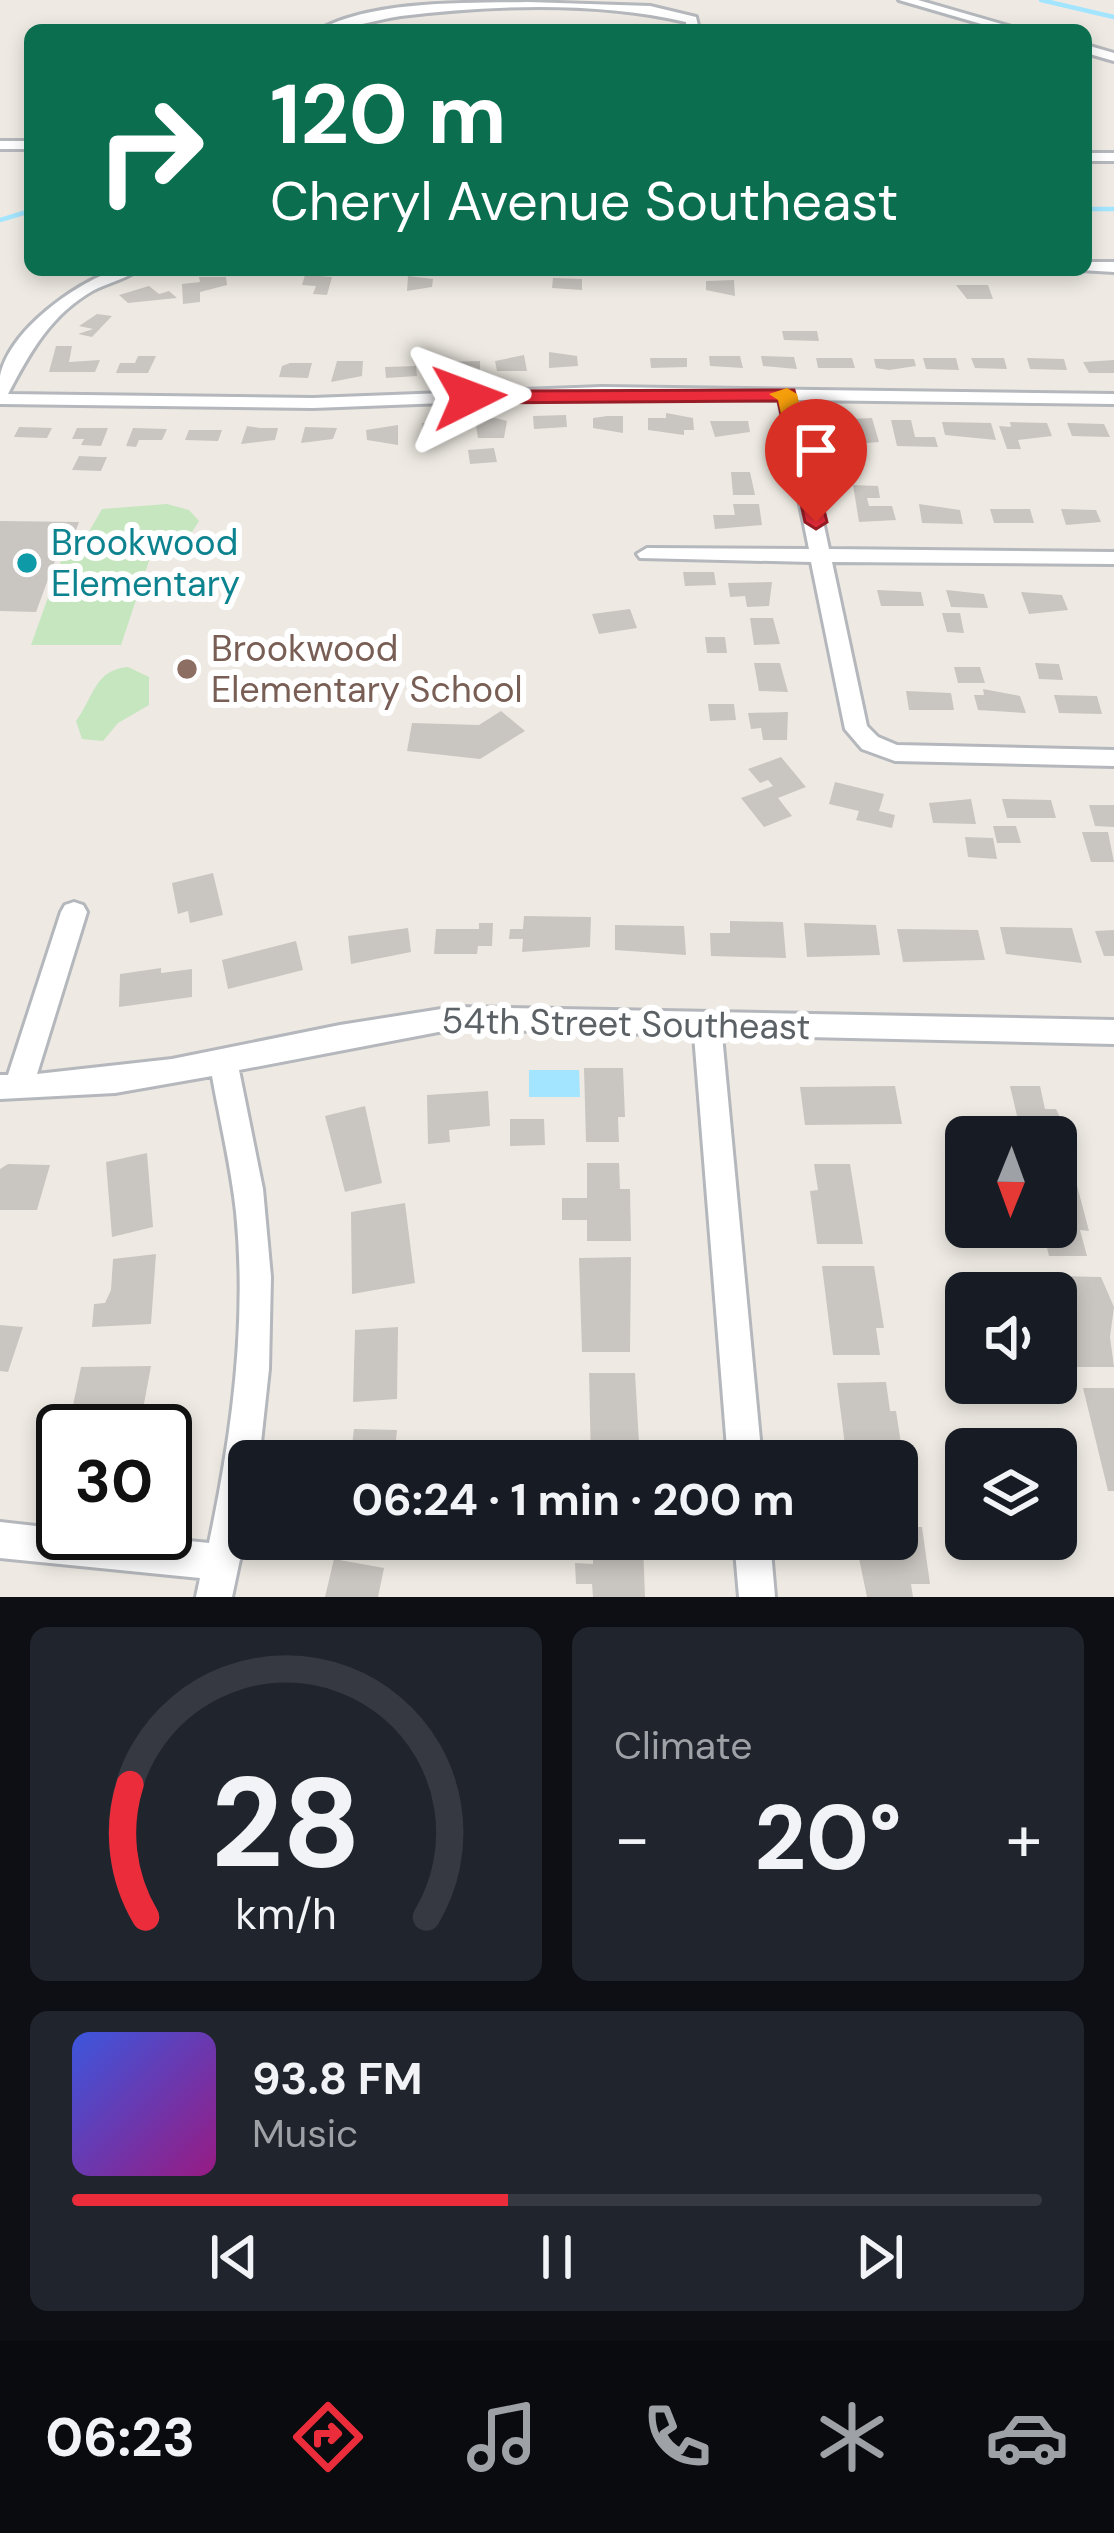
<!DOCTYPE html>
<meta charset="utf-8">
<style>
body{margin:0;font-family:"DM Sans",sans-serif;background:#20242c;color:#f1f3f6;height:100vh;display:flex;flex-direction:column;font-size:45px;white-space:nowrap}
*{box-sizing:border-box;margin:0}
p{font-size:39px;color:#9ea1a6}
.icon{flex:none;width:66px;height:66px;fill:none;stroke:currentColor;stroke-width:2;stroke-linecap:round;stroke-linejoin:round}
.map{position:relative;height:1597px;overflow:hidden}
.side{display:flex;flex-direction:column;gap:30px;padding:30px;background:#0d0f14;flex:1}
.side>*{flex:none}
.hud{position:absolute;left:24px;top:24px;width:1068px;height:252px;border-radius:18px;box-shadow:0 6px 18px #0003;background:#0b6e4f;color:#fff;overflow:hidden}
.needle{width:78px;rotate:181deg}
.fabs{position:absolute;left:945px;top:1116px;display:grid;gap:24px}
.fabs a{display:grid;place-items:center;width:132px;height:132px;border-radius:18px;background:#171b24;box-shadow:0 6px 18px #0003;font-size:60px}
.speed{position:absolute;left:36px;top:1404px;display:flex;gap:24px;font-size:60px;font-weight:700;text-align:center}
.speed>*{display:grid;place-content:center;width:156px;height:156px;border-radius:50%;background:#171b24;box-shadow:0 6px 18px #0003;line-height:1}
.speed .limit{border:6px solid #111;border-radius:18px;background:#fff;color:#111}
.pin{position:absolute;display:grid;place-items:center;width:102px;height:102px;color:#fff;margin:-123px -51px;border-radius:50% 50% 50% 0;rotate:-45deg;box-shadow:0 0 12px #0007}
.pin .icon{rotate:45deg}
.me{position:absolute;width:132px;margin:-66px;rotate:87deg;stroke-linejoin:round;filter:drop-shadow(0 0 9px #0008)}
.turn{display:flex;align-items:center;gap:42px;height:252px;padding:0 48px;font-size:54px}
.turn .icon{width:156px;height:156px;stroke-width:2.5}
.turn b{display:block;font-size:84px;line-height:102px}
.big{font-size:90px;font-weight:700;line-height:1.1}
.side .card{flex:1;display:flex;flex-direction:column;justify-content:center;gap:18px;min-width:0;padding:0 42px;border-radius:18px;background:#20242c}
.side .dial{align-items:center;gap:0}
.dial svg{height:312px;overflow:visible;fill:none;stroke:#363941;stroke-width:7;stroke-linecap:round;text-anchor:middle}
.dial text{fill:#f1f3f6;stroke:none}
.song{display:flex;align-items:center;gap:36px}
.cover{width:144px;height:144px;border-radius:18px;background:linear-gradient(135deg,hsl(230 70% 55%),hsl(310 70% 35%))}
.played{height:12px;border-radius:6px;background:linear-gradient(90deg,#eb2c3b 45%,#363941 45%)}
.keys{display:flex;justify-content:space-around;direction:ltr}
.heat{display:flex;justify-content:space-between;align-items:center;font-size:66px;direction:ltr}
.side .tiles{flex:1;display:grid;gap:30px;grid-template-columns:1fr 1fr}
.card:last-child{grid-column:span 2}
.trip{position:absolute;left:228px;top:1440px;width:690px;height:120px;border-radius:18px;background:#171b24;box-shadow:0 6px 18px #0003;font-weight:700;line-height:120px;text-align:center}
.menu{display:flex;height:192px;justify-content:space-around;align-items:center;background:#090b0e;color:#9ea1a6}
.menu .icon{width:84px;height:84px}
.menu .active{color:#eb2c3b}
.menu b{font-size:54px;color:#f1f3f6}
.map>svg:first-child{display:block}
.green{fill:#c5e6bf}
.water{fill:#a3e5ff}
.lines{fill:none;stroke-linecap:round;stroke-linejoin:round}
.stream{stroke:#a3e5ff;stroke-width:4.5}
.building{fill:#c9c5c0}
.minor-casing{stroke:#b4b7bb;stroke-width:6}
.minor{fill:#fff;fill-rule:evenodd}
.route{fill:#eb2c3b;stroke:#991d26;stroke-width:3}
.slow{fill:#f59e0b}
.culture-dot{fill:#0f9aa8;stroke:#fff;stroke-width:4.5}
.education-dot{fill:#8d6e63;stroke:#fff;stroke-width:4.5}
.labels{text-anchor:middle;stroke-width:12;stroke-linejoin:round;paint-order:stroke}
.culture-label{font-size:36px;fill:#0d838f;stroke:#fff;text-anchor:start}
.education-label{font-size:36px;fill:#785e54;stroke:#fff;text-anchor:start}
.street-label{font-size:36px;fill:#5b6164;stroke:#fff}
</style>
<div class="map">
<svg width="1114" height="1597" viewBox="0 0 1114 1597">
<rect width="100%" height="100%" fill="#eeeae3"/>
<path class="green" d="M167 504 189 510 199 521 182 548 150 558 121 645H31L64 553 82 544 102 509Z
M128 667 149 677V705L118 723 103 741 82 739 76 721C94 697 94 670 128 667Z"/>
<path class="water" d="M529 1070H579L580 1097H529Z"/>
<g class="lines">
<path class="stream" d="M1041 0 1114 17
M1086 209H1114
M0 220 30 211"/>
</g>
<path class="building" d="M305 275 332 277 327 295 313 294 316 286 302 285Z
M408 276 433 279 432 287 407 291Z
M199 277H226L227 285 200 292V302L183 304 182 284 200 282Z
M553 278 582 279V290L552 288Z
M734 280 735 296 706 290V281Z
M956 285H988L993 299H967Z
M149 286 159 294 169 291 177 298 128 303 119 295Z
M97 314 112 316 92 337 78 334 93 329 79 326Z
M782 331H817L819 341 784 340Z
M56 346H72L69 362 100 360 95 372H49Z
M549 352 577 356 578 366 549 368Z
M524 355 527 371H497L495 361Z
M138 356H156L148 373H116L120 363H135Z
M709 356H740L743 368 710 366Z
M761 356 794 357 797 369 763 366Z
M650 358H687V367L651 368Z
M816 358H852L855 368H818Z
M923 358H956L959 370 926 369Z
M971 358H1004L1007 369 975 368Z
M1027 358 1064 359 1067 370 1030 369Z
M874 359H914L916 366 889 370 876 368Z
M1114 360V373H1089L1083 362Z
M337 361H363L362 376 331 382Z
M480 361V370L470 372 442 371V362Z
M290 363H312L308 378 279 377 282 366Z
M416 366 417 376 386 378 385 367Z
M666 413 693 418 694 430H684V435L648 430V418H666Z
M566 415 567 427 534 429 533 416Z
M607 416H623V433L593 428V418Z
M496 418 507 421 504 438H478L475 419Z
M872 418 879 442 842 445 838 430H853L850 419Z
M454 420 456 432 423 435 422 423Z
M891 420H911L915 437H935L938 447 897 446Z
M710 421H748L750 432 715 437Z
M942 422 991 423 996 440 945 435Z
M1010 422 1047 423 1052 436 1018 440 1021 449H1007L999 426 1011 427Z
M1067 423 1104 424 1110 437 1072 436Z
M398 425V445L367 440 366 430Z
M247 426 260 428H278L275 440 241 444Z
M19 427 52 428 47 438 14 437Z
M305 427 337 428 333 439 301 443Z
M77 428H108L101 446 81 445 84 439H72Z
M133 428 167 429 162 440H139L136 447 126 446Z
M189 430H222L218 441 185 440Z
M494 448 497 462 470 464 468 450Z
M79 456 100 457H107L101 471 72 470Z
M731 472H750L755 495H733Z
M853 485 878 486 880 498H867L869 506H892L896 520 859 522Z
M733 504H759L762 525 715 529 713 515H735Z
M919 504 960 510 963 524 922 523Z
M990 509H1030L1034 523H994Z
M1061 509 1096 510 1101 522 1066 525Z
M0 521 79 522 73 538 63 539 36 612 0 611Z
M683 572H714L716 585 685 586Z
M772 582 769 606 747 607 745 596 730 597 728 583Z
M877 590 921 592 924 606H881Z
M946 590 984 594 988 608 951 607Z
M1021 592 1062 595 1068 610 1029 614Z
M630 609 637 628 599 634 592 614Z
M942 613H960L964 633 947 632Z
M750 618H773L780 644 754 645Z
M705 637H725L727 653H707Z
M754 663H780L788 692 759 691Z
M1035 663 1059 664 1063 680 1039 679Z
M954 667H980L985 683H958Z
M983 689 1020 696 1026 713 978 710 974 695H984Z
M906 691 951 693 954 710H909Z
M1054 695 1097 696 1102 714 1059 713Z
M708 704H734L736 720 710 721Z
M501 711 525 731 480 759 407 751 412 723 479 725Z
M788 712 787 740H763L761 728 751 729 748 713Z
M781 757 806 787 778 798 792 816 764 827 741 798 773 786 768 780 760 783 748 769Z
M835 782 884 794 879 811 895 815 892 828 856 820 859 811 829 804Z
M971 799 976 824 933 823 929 803Z
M1002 799 1051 800 1056 818H1007Z
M1089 805H1114V827L1095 826Z
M993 826H1016L1021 843H997Z
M1082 832H1108L1114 862H1091Z
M965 837 993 838 997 859 968 857Z
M213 873 223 915 190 923 188 911 178 914 172 883Z
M524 916 591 917 590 947 522 952 523 939H509L510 929H523Z
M730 921 783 922 786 958 711 956 710 933H730Z
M479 923H493L492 946H478L477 954H434L436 929H479Z
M804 923 876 925 880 955 807 957Z
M615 925 684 926 686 955 615 950Z
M1000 927 1072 928 1082 963 1006 954Z
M408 928 411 952 351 964 348 936Z
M897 929 978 930 985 960 903 962Z
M1114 930V956H1104L1095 931Z
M296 941 303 970 228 989 222 960Z
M161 968V973L192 969V997L119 1007 120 974Z
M584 1068H623L625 1117H618L619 1142H586Z
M895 1086 902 1124 805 1125 800 1087Z
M1010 1086H1040L1045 1109H1056L1065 1128 1069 1160 1056 1159V1137H1022Z
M488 1091 490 1126 449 1130 450 1142 428 1144 427 1095Z
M365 1106 382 1183 345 1192 325 1116Z
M510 1119H544L545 1145 510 1146Z
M147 1153 153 1227 112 1237 106 1162Z
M587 1163H619L620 1189H630L631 1241H587V1220H562V1198H587Z
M8 1164 50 1165 37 1210H0V1169Z
M814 1164H850L863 1244H817L810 1191 818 1190Z
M1056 1174H1074L1089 1231 1080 1230 1087 1256H1049L1042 1227H1056Z
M405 1203 415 1283 352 1294 351 1212Z
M156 1254 151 1324 92 1327 94 1304 105 1303 111 1290 113 1259Z
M631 1257 630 1352H582L579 1258Z
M822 1266H874L884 1328H876L880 1355H833Z
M1056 1276 1101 1277 1114 1307 1110 1337 1114 1367H1076Z
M0 1325 23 1327 8 1372 0 1371Z
M398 1327 397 1399 353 1402 355 1330Z
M151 1366 139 1431H99L103 1410H72L81 1367Z
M589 1373H635L640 1461H591Z
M886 1382 890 1411H896L907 1482H897V1461H847L837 1383Z
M1083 1388H1114V1491H1108Z
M354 1429 397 1430 394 1461H350Z
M897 1515 901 1527H922L930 1584H911L913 1597H867L855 1539H897Z
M593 1539H633V1545H643L645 1597H593L592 1584H576L575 1563 593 1564Z
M334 1559 384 1568 378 1597H325Z"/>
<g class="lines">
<defs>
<path id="minor" d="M899 0H918L1022 30H1002Z
M528 2 650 6 696 17 699 30H687L686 22C596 1 492 5 401 16 373 20 347 30 319 30 373 0 467 3 528 2Z
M1086 45 1114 53V61L1086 53Z
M0 141H30V149H0Z
M1086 153H1114V161H1086Z
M1086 262H1114V272L1080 270H1086Z
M115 270H138C125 279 108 283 94 290 51 314 30 352 8 394L313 398 602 387 1114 394V404L797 400 829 549 1114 552V564L832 562 867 726 878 737 897 745 1114 750V766L895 761 862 749 845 729 811 562 640 558 637 554 647 548 809 549 779 400 602 397 313 408 0 404C0 396 0 384 0 376 10 330 73 285 115 270Z
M74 902 83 905 87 912 37 1074 172 1059 340 1025 454 1007 1114 1020V1044L722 1035 762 1461H728L694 1035 454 1029 239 1070 263 1189 271 1277 269 1369 259 1461H249V1517L232 1597H196L200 1578 0 1558V1522L63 1529V1533H109L209 1543C232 1434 247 1323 236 1212 231 1166 220 1121 212 1076L115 1093 0 1099V1075H8L61 912 65 905Z
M734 1539H770L775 1597H739Z"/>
</defs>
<use href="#minor" class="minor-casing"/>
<use href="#minor" class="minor"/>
</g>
<path class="route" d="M794 390 827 522 816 529 805 522 778 401 469 403 458 397 469 391Z"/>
<path class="slow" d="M787 388 797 394 816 474 805 480 794 474 778 400 769 394Z"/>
<circle class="culture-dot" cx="27" cy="563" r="12"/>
<circle class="education-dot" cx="187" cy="669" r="12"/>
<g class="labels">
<g class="culture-label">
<text x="51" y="555">Brookwood<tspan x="51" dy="41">Elementary</tspan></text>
</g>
<g class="education-label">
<text x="211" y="661">Brookwood<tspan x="211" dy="41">Elementary School</tspan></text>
</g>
<g class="street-label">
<text transform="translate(626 1023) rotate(1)" y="13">54th Street Southeast</text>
</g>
</g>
</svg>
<div class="fabs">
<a><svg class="needle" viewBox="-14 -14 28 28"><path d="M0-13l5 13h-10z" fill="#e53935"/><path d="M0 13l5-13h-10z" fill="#9ea1a6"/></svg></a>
<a><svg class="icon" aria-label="sound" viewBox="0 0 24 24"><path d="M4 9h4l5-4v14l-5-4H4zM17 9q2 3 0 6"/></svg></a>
<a><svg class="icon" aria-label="layers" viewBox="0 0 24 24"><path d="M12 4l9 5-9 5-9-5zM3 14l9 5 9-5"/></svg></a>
</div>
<div class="speed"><div class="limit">30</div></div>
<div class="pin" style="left:816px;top:522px;background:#d93025"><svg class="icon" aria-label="arrive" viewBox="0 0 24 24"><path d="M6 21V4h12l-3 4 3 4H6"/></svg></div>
<svg class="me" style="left:469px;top:397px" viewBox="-20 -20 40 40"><path d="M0-17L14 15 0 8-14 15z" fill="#eb2c3b" stroke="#fff" stroke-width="4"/></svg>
<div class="trip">06:24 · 1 min · 200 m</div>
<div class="hud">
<div class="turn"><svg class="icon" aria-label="right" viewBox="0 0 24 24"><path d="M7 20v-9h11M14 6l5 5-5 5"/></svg><div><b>120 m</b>Cheryl Avenue Southeast</div></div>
</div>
</div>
<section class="side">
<div class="tiles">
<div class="card dial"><svg viewBox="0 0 100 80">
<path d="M14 69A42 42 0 1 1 86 69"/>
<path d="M14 69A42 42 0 0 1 10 35" stroke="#eb2c3b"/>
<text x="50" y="56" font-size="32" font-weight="700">28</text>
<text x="50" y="72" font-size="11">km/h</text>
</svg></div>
<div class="card"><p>Climate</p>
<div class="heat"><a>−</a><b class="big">20°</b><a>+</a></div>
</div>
<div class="card">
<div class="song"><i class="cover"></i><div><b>93.8 FM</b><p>Music</p></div></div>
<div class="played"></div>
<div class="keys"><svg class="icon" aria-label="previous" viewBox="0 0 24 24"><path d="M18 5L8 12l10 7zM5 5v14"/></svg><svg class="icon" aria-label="pause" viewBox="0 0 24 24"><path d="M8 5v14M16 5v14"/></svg><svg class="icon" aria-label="next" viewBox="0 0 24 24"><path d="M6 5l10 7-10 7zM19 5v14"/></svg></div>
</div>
</div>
</section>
<nav class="menu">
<b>06:23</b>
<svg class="icon active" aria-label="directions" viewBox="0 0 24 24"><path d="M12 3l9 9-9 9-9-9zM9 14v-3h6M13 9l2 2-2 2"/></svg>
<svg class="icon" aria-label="music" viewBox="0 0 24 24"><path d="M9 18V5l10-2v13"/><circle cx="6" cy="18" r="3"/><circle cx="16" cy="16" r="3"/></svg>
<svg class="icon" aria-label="phone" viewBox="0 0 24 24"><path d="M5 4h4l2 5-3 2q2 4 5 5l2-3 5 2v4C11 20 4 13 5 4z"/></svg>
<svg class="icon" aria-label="climate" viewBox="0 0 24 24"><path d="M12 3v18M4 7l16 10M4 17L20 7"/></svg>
<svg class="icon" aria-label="car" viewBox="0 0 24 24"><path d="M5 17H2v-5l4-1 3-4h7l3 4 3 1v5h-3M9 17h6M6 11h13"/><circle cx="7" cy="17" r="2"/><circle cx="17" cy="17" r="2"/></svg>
</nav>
